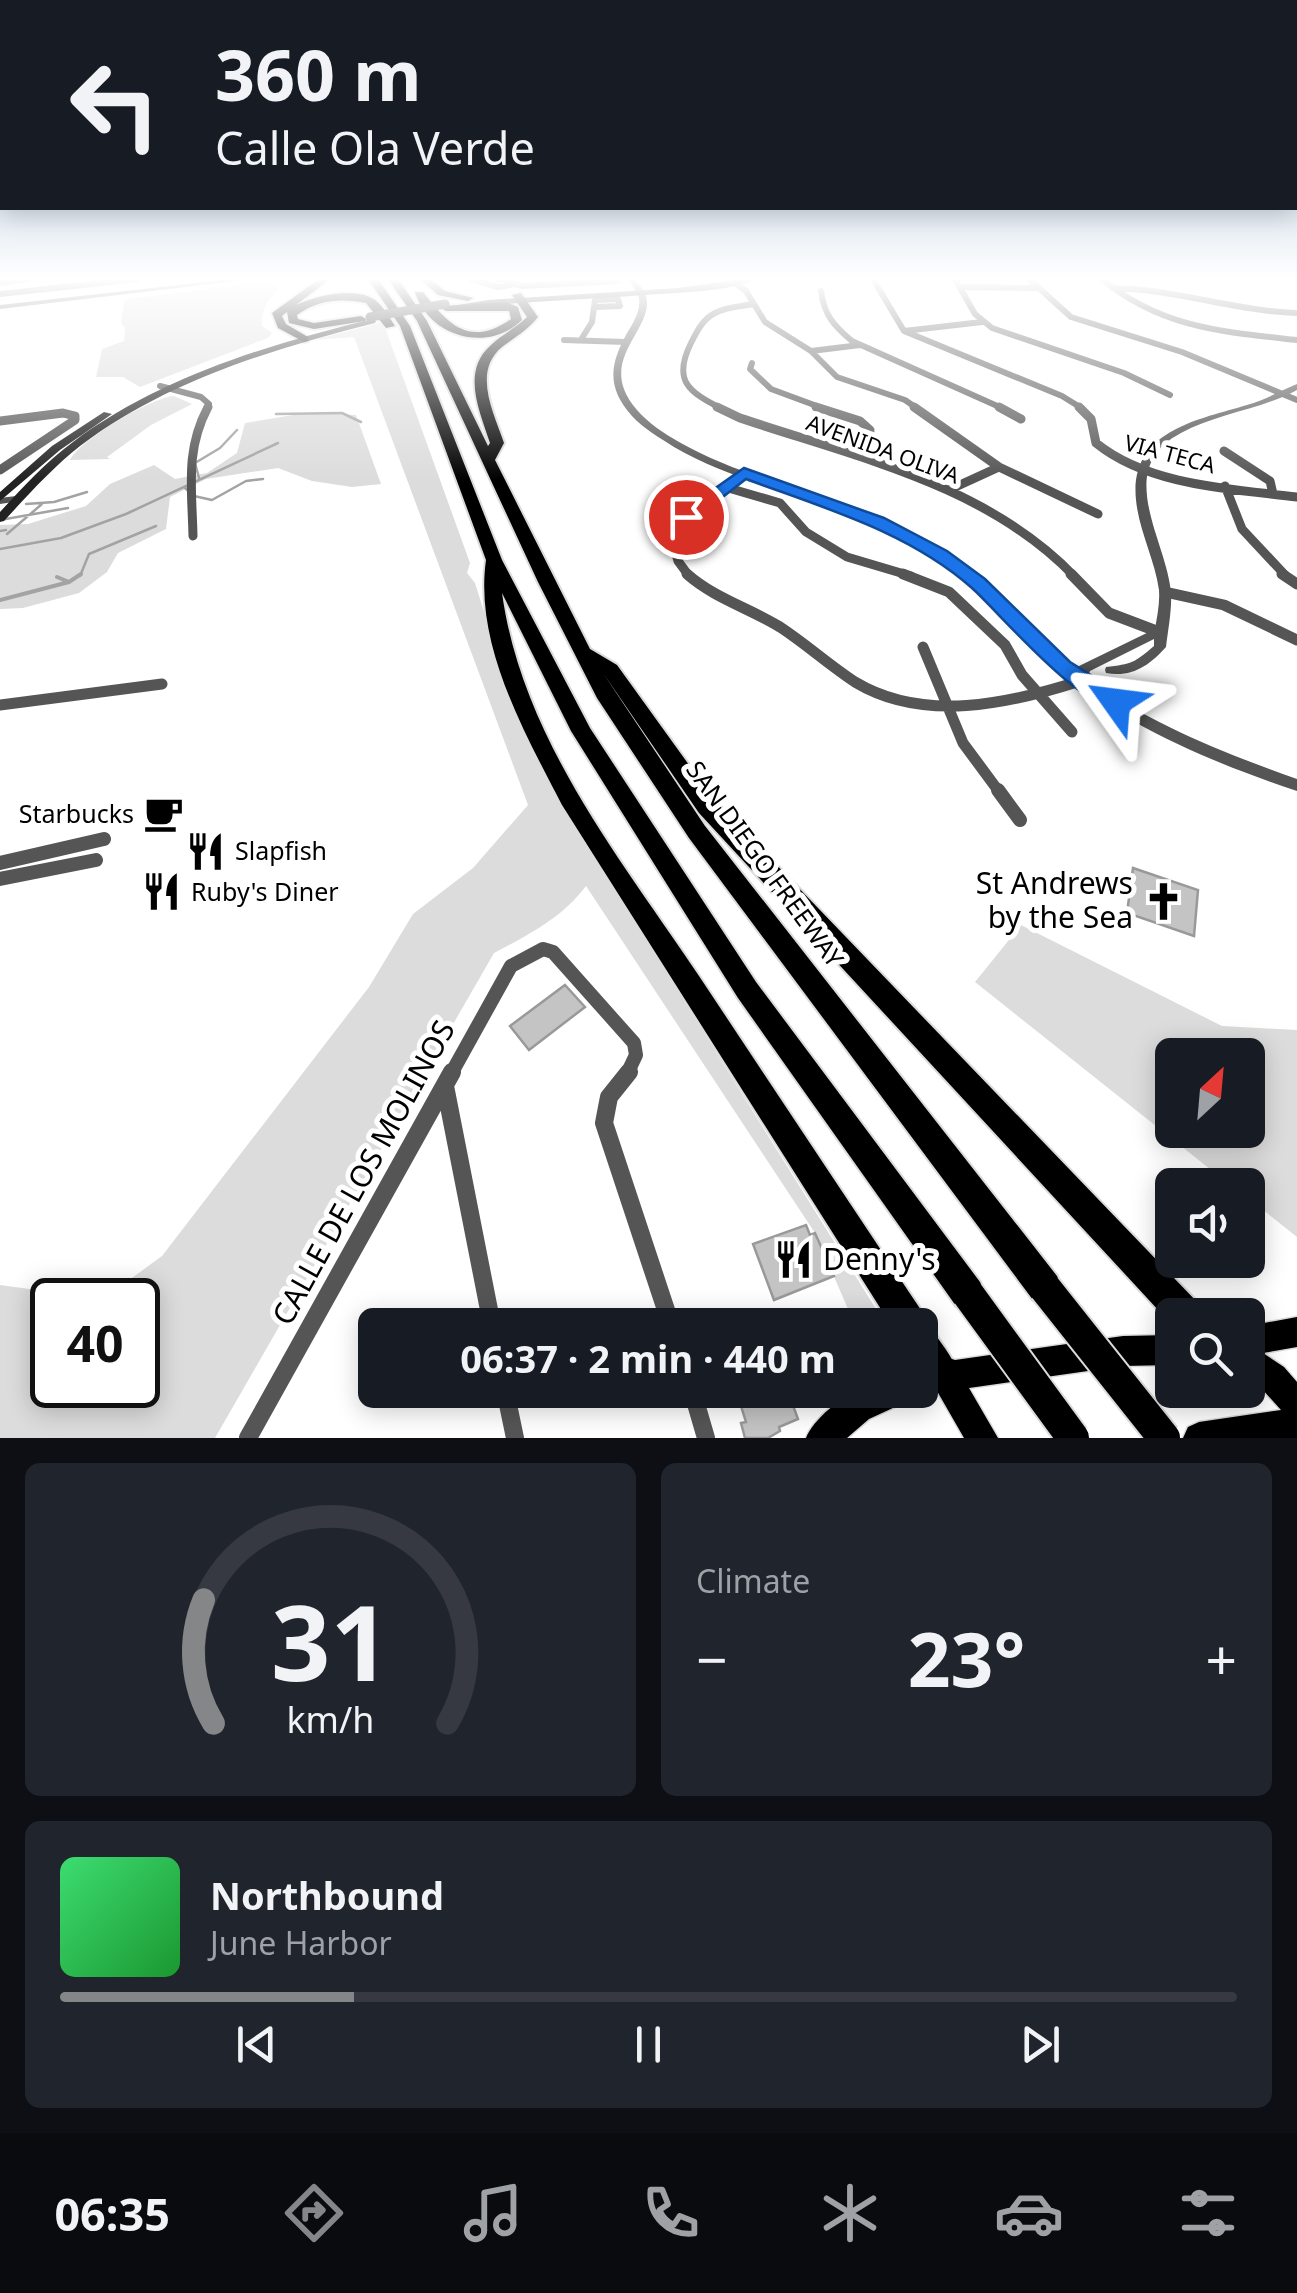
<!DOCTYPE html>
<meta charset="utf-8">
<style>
body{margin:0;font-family:"Noto Sans",sans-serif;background:#20242c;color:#f1f3f6;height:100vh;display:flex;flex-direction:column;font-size:38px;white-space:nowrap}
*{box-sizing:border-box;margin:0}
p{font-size:32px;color:#9ea1a6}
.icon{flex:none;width:55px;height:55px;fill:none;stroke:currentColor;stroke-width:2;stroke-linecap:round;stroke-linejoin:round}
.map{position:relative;height:1438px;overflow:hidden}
.details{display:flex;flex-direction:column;gap:25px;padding:25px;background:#0d0f14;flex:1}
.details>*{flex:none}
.guide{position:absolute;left:0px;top:0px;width:1298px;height:210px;box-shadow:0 5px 25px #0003;background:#171b24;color:#f1f3f6;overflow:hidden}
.needle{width:65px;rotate:26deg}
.tools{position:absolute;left:1155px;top:1038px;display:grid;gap:20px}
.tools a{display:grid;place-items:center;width:110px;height:110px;border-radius:15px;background:#171b24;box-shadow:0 5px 25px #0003;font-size:50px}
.speed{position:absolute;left:30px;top:1278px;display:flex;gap:20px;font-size:50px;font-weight:700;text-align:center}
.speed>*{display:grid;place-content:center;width:130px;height:130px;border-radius:50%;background:#171b24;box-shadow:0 5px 25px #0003;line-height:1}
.speed .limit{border:5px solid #111;border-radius:15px;background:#fff;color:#111}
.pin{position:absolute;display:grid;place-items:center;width:85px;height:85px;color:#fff;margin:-42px;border:5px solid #fff;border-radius:50%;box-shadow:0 2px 10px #0007}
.me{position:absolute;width:110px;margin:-55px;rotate:301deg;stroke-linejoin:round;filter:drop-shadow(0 0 8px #0008)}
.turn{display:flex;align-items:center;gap:35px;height:210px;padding:0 50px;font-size:45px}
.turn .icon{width:130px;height:130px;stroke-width:2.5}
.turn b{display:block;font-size:70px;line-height:85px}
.big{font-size:75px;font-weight:700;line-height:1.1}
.details .card{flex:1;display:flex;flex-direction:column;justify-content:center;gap:15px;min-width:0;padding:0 35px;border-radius:15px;background:#20242c}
.details .dial{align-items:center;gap:0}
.dial svg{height:260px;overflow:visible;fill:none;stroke:#363941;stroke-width:7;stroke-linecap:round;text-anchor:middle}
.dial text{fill:#f1f3f6;stroke:none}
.song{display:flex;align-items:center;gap:30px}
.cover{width:120px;height:120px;border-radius:15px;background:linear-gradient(135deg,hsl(140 70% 55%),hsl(130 70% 35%))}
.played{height:10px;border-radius:5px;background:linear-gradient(90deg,#858687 25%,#363941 25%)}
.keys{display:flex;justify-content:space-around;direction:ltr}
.heat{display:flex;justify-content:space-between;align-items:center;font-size:55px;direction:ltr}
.details .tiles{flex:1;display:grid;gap:25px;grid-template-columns:1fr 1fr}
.card:last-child{grid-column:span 2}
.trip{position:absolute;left:358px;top:1308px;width:580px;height:100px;border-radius:15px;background:#171b24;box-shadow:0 5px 25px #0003;font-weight:700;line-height:100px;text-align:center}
.menu{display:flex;height:160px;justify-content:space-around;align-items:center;background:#090b0e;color:#9ea1a6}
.menu .icon{width:70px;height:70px}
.menu .on{color:#858687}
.menu b{font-size:45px;color:#f1f3f6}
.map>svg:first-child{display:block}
.green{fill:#dcdcdc;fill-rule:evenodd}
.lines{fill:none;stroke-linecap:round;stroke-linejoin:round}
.stream-far1{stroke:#a3a3a3;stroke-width:2.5}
.stream{stroke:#a3a3a3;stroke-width:4}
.building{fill:#c4c4c4;stroke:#999;stroke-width:2.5}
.primary-casing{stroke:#dbdbdb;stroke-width:3}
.trunk-casing{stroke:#dbdbdb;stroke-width:3}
.motorway-casing{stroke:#dbdbdb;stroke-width:4}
.minor-far4{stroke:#555;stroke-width:6}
.minor-far3{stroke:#555;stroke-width:9}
.minor-far2{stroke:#555;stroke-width:11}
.minor-far1{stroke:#555;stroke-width:14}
.minor{stroke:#555;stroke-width:18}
.tertiary{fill:#555;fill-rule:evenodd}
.secondary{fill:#222;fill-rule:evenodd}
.primary{fill:#000;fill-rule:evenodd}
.trunk{fill:#000;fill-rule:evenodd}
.motorway{fill:#000;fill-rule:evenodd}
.motorway-bridge-casing{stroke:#dbdbdb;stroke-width:36;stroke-linecap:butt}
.secondary-bridge{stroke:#222;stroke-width:9}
.motorway-bridge{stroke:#000;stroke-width:32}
.route{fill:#1a73e8;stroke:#114b97;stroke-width:2.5}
.labels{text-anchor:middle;stroke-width:10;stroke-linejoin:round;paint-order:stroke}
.far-street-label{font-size:22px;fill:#000;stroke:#fff}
.poi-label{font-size:25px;fill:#000;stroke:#fff;text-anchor:start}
.street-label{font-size:25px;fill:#000;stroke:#fff}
.near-poi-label{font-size:30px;fill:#000;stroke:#fff;text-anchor:end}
.near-street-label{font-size:30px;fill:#000;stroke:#fff}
</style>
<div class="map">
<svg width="1297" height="1438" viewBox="0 0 1297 1438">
<rect width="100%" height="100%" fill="#fff"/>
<path class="green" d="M254 283 273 285 278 290C266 302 262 308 262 326L272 333 268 338 140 387 123 377H96L102 349 124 341 125 328 121 323 124 302 129 299Z
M383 322 470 563 467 573 475 583 517 719 562 805 886 1325H855L815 1233 586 886C562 918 528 935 494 953L215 1438H0V1285L103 1299 162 1256 369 987 413 914 473 868 528 805 354 337 313 340ZM52 1300H138V1385H52Z
M174 396 192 404 151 425 107 457 110 459 70 460C80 440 150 398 174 396Z
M305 413 356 415 381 484 352 487 312 481 278 468 206 479 170 497 166 529 118 553 107 572 79 593 23 608 0 609V525L28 524 86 506 110 484 154 465 175 479 207 473 237 453 245 423Z
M1021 925 1222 1026 1297 1030V1237L1248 1198V1185H1230L975 982ZM1172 1055H1248V1130H1172Z"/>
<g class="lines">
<path class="stream-far1" d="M276 414 342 413 361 422
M199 478 195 463 220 448 237 430
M184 487 194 496 212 500 246 481 263 479
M26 504 54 502 87 492
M0 520 68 508
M0 531 6 530
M7 534 42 504
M0 549 61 538 126 514 278 443
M80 576 89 554 156 526"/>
<path class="stream" d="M57 577 69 582
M0 600 69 582 81 574"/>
</g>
<path class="building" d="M1133 868 1198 890 1194 936 1127 913Z
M565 985 585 1007 529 1050 510 1026Z
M806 1225 810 1235 815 1233 834 1276 774 1300 753 1244Z
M736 1390H780L784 1403 791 1400 798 1419 779 1427 780 1431 768 1438H745L741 1423 746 1422Z"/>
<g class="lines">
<defs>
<path id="primary" d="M940 1355 951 1359 955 1370 951 1381 920 1395 912 1392 908 1401 869 1419 847 1438H806C813 1420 842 1395 862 1390 879 1386 902 1390 920 1390V1364Z"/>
<path id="trunk" d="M1297 1317V1347L1263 1353 1284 1367 1297 1382V1438H1183L1188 1427 1199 1422 1281 1410 1262 1389 1248 1379V1326Z
M1172 1335V1365L1123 1366 969 1388 998 1438H964L925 1370 929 1359 940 1355 955 1360 1123 1336Z"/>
<path id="motorway" d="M319 279H330L296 305C315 296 355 286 375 300 383 306 390 318 395 326L386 328 366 303C341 298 318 300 297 315L298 319 314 323 361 316 366 319 365 321 314 329 289 323 287 312 282 316 286 324 308 337V341L304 342 278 328 272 313Z
M368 279H378L410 326 502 560 590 728 756 982 980 1282 985 1294 980 1306 968 1311 956 1306 738 998 571 731 502 593C522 738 620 858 699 976 774 1089 848 1201 923 1313 931 1333 949 1349 957 1370L952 1382 940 1387C913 1376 920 1350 920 1325H891L562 805C525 733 474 645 486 560L400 326Z
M388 279H398L427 321 488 446 490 443C480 412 461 372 490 346 501 335 516 328 527 317L512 295 521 293 538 317C528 330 515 337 502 347 472 372 494 413 504 443L495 460 590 649 617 665 715 801 1198 1303 1203 1315H1172V1325L699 813 603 673 705 826 1057 1276 1062 1288 1057 1300 1045 1305 1033 1300 689 838 597 698 538 582 417 321Z
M420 279H431L445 291 473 298 468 301 438 295Z
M415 292H423C448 324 469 348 511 319L509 311H446L441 308 442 306 506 302 518 307 522 320C487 354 428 336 415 292Z"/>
</defs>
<use href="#primary" class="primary-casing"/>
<use href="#trunk" class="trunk-casing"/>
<use href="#motorway" class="motorway-casing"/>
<path class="minor-far4" d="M471 279 498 287 511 285
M498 279 523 286 617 281
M873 279 904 331 1062 396 1083 409
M955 279 975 314 992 328 1124 373 1170 395
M1029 279 1071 317 1182 352 1297 400
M1102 279C1161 328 1223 332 1297 340
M0 283 28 279
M735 283 746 291 765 322 811 351 837 377 905 400 918 409
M962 287 1038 288
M1113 288C1175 289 1235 311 1297 313
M821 291C824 315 834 326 852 341L1004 409
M0 294 138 279
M904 331 982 322
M582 338 592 322 595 300 618 299 620 306 595 307
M564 340 626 342
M811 351 860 345
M752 363 750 369 771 389 825 409
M160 386 201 397 209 404 206 409
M722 409C689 392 672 381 691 343 697 331 703 319 715 313 726 307 742 306 754 304"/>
<path class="minor-far3" d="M717 407 740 418C856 457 987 485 1074 576
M816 407 860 421 870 430 869 442 855 455
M914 407 999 467 1098 514
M999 407 1021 419
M1079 407 1091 419 1096 443C1149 486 1232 489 1297 497
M0 421 63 413 75 416V420L0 470
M1224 451 1270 481 1273 494
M1225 486 1242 529 1286 576
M725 487 780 503 806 532 847 557 911 576
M951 489 999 467
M193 536C192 488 185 450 208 407
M689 576 678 561 673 543 686 517 744 473"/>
<path class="minor-far2" d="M687 574C714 598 749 608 780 627 806 644 829 665 855 682 923 723 1009 704 1080 681
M903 574 949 592 1005 645 1022 675 1072 732
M1071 574 1109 613 1159 632
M1282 574 1297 584
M1165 592 1224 605 1297 640
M923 647 963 743 1000 793
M0 705 162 684"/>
<path class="minor-far1" d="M998 790 1020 820
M0 863 104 839
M0 879 96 860
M451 1074 511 966 543 949 553 952 634 1043 636 1055 627 1074"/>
<path class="minor" d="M629 1072 609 1097 604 1123 671 1325
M445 1086 492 1325
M505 1390 515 1438
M692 1390 706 1438
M248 1438 452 1072"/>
<path class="tertiary" d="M232 279H253L0 309V305Z
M628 279H634C638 283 641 287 644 291 662 327 591 357 637 410 648 423 665 434 679 442 751 483 834 494 907 530 974 564 1018 627 1077 671L1079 666 1155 629C1157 617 1160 603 1159 590 1155 560 1139 531 1136 500 1129 431 1197 420 1247 405 1265 400 1280 391 1297 384V390C1260 410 1218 413 1181 433 1112 469 1167 540 1171 593 1172 610 1168 630 1166 647 1150 665 1132 678 1106 673L1105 670 1106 667C1132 664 1134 663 1154 646V639L1090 671 1087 679C1151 724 1224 753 1297 779V791C1213 763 1123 725 1055 668 1003 624 961 567 900 535 828 498 745 488 674 447 660 438 643 428 632 416 606 387 610 364 627 333 633 323 641 311 639 298 637 291 632 285 628 279Z
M16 496 21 499 20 501 0 504V498Z"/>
<path class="secondary" d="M741 279H757C728 291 690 292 658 294 589 300 519 301 450 309L446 307 488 300 678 288Z
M372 319 376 321 375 323C272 349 166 381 80 446 52 468 28 495 4 521L0 522V512C23 487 45 463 73 442 160 377 267 345 372 319Z
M104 412 112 414 60 450 0 501V492L52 446Z"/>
<use href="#primary" class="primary"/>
<use href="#trunk" class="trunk"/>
<use href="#motorway" class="motorway"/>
<defs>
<path id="motorway-bridge" d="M1045 1288 1164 1438
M968 1294 1073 1438"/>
</defs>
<use href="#motorway-bridge" class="motorway-bridge-casing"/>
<path class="secondary-bridge" d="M370 317 445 304"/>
<use href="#motorway-bridge" class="motorway-bridge"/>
</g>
<linearGradient id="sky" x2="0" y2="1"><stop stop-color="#8cadcc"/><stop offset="0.58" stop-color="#fff"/><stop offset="1" stop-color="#fff" stop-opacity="0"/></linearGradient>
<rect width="1297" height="480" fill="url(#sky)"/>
<path class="route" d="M744 468 884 518 947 551 985 579 1070 662 1124 696 1128 702 1124 707C1087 718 1000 613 972 588 909 532 824 508 746 479L693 520H680V513Z"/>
<defs>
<symbol id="cafe-bare" viewBox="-9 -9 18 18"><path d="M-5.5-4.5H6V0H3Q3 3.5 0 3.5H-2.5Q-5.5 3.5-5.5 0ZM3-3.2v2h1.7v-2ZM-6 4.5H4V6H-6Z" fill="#000" stroke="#fff" stroke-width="2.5" paint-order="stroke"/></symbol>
<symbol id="restaurant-bare" viewBox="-9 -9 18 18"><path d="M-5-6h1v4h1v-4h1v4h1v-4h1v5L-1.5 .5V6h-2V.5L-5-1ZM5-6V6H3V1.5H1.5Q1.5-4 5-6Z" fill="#000" stroke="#fff" stroke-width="2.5" paint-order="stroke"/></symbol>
<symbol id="church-bare" viewBox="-9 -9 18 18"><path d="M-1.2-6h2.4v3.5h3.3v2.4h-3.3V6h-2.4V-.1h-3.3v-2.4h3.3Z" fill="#000" stroke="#fff" stroke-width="2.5" paint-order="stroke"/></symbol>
</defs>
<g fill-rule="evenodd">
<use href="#cafe-bare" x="136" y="786" width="55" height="55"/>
<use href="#restaurant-bare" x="178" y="824" width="55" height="55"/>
<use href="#restaurant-bare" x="134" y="864" width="55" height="55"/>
<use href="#church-bare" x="1136" y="874" width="55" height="55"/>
<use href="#restaurant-bare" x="766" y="1232" width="55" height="55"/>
</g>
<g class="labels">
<g class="far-street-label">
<text transform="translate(883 449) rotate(20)" y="8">AVENIDA OLIVA</text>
<text transform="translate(1170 454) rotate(15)" y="8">VIA TECA</text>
</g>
<g class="poi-label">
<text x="134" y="823" text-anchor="end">Starbucks</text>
<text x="235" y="860">Slapfish</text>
<text x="191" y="901">Ruby's Diner</text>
</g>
<g class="street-label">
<text transform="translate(765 864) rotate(54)" y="9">SAN DIEGO FREEWAY</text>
</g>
<g class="near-poi-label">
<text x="1133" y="894">St Andrews<tspan x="1133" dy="34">by the Sea</tspan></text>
<text x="823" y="1270" text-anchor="start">Denny's</text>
</g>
<g class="near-street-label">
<text transform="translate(364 1173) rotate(-61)" y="10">CALLE DE LOS MOLINOS</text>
</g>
</g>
</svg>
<div class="tools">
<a><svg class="needle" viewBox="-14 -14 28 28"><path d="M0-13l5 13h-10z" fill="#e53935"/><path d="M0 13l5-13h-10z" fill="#9ea1a6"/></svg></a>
<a><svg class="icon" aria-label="sound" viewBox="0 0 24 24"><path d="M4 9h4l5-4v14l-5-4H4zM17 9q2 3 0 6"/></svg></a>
<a><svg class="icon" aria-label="search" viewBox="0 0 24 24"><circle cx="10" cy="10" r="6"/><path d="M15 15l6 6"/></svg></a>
</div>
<div class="speed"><div class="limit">40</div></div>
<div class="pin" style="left:686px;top:517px;background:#d93025"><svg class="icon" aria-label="arrive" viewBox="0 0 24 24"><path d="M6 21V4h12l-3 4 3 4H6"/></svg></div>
<svg class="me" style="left:1116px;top:702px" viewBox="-20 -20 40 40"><path d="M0-17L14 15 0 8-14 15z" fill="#1a73e8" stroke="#fff" stroke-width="4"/></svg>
<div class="trip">06:37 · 2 min · 440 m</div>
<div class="guide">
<div class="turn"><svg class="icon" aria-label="left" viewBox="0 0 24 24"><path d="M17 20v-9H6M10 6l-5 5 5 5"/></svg><div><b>360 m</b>Calle Ola Verde</div></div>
</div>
</div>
<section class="details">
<div class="tiles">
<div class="card dial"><svg viewBox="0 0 100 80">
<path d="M14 69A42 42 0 1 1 86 69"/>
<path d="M14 69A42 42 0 0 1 11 31" stroke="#858687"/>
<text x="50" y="56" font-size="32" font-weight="700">31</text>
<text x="50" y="72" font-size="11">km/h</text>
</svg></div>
<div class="card"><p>Climate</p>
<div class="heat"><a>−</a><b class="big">23°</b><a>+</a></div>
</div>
<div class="card">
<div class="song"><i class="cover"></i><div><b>Northbound</b><p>June Harbor</p></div></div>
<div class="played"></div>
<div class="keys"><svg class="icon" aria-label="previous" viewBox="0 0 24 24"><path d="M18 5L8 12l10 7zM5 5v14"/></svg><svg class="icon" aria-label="pause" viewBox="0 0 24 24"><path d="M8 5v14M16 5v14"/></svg><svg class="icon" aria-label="next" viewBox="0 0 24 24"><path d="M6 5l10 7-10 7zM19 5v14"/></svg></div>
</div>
</div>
</section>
<nav class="menu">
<b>06:35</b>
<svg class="icon on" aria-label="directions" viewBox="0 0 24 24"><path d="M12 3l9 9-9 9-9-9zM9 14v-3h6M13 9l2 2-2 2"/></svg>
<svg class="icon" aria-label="music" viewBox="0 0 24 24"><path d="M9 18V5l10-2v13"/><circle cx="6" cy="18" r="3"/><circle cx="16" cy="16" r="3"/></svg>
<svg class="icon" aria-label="phone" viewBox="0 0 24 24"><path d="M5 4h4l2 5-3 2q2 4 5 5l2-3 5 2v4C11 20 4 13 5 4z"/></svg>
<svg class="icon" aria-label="climate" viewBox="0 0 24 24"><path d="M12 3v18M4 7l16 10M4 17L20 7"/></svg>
<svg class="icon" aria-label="car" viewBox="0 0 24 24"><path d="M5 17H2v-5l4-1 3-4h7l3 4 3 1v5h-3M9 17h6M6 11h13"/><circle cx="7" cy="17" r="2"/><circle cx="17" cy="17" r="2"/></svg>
<svg class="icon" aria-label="filters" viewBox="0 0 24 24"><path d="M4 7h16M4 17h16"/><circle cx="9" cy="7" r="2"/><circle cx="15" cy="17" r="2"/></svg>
</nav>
